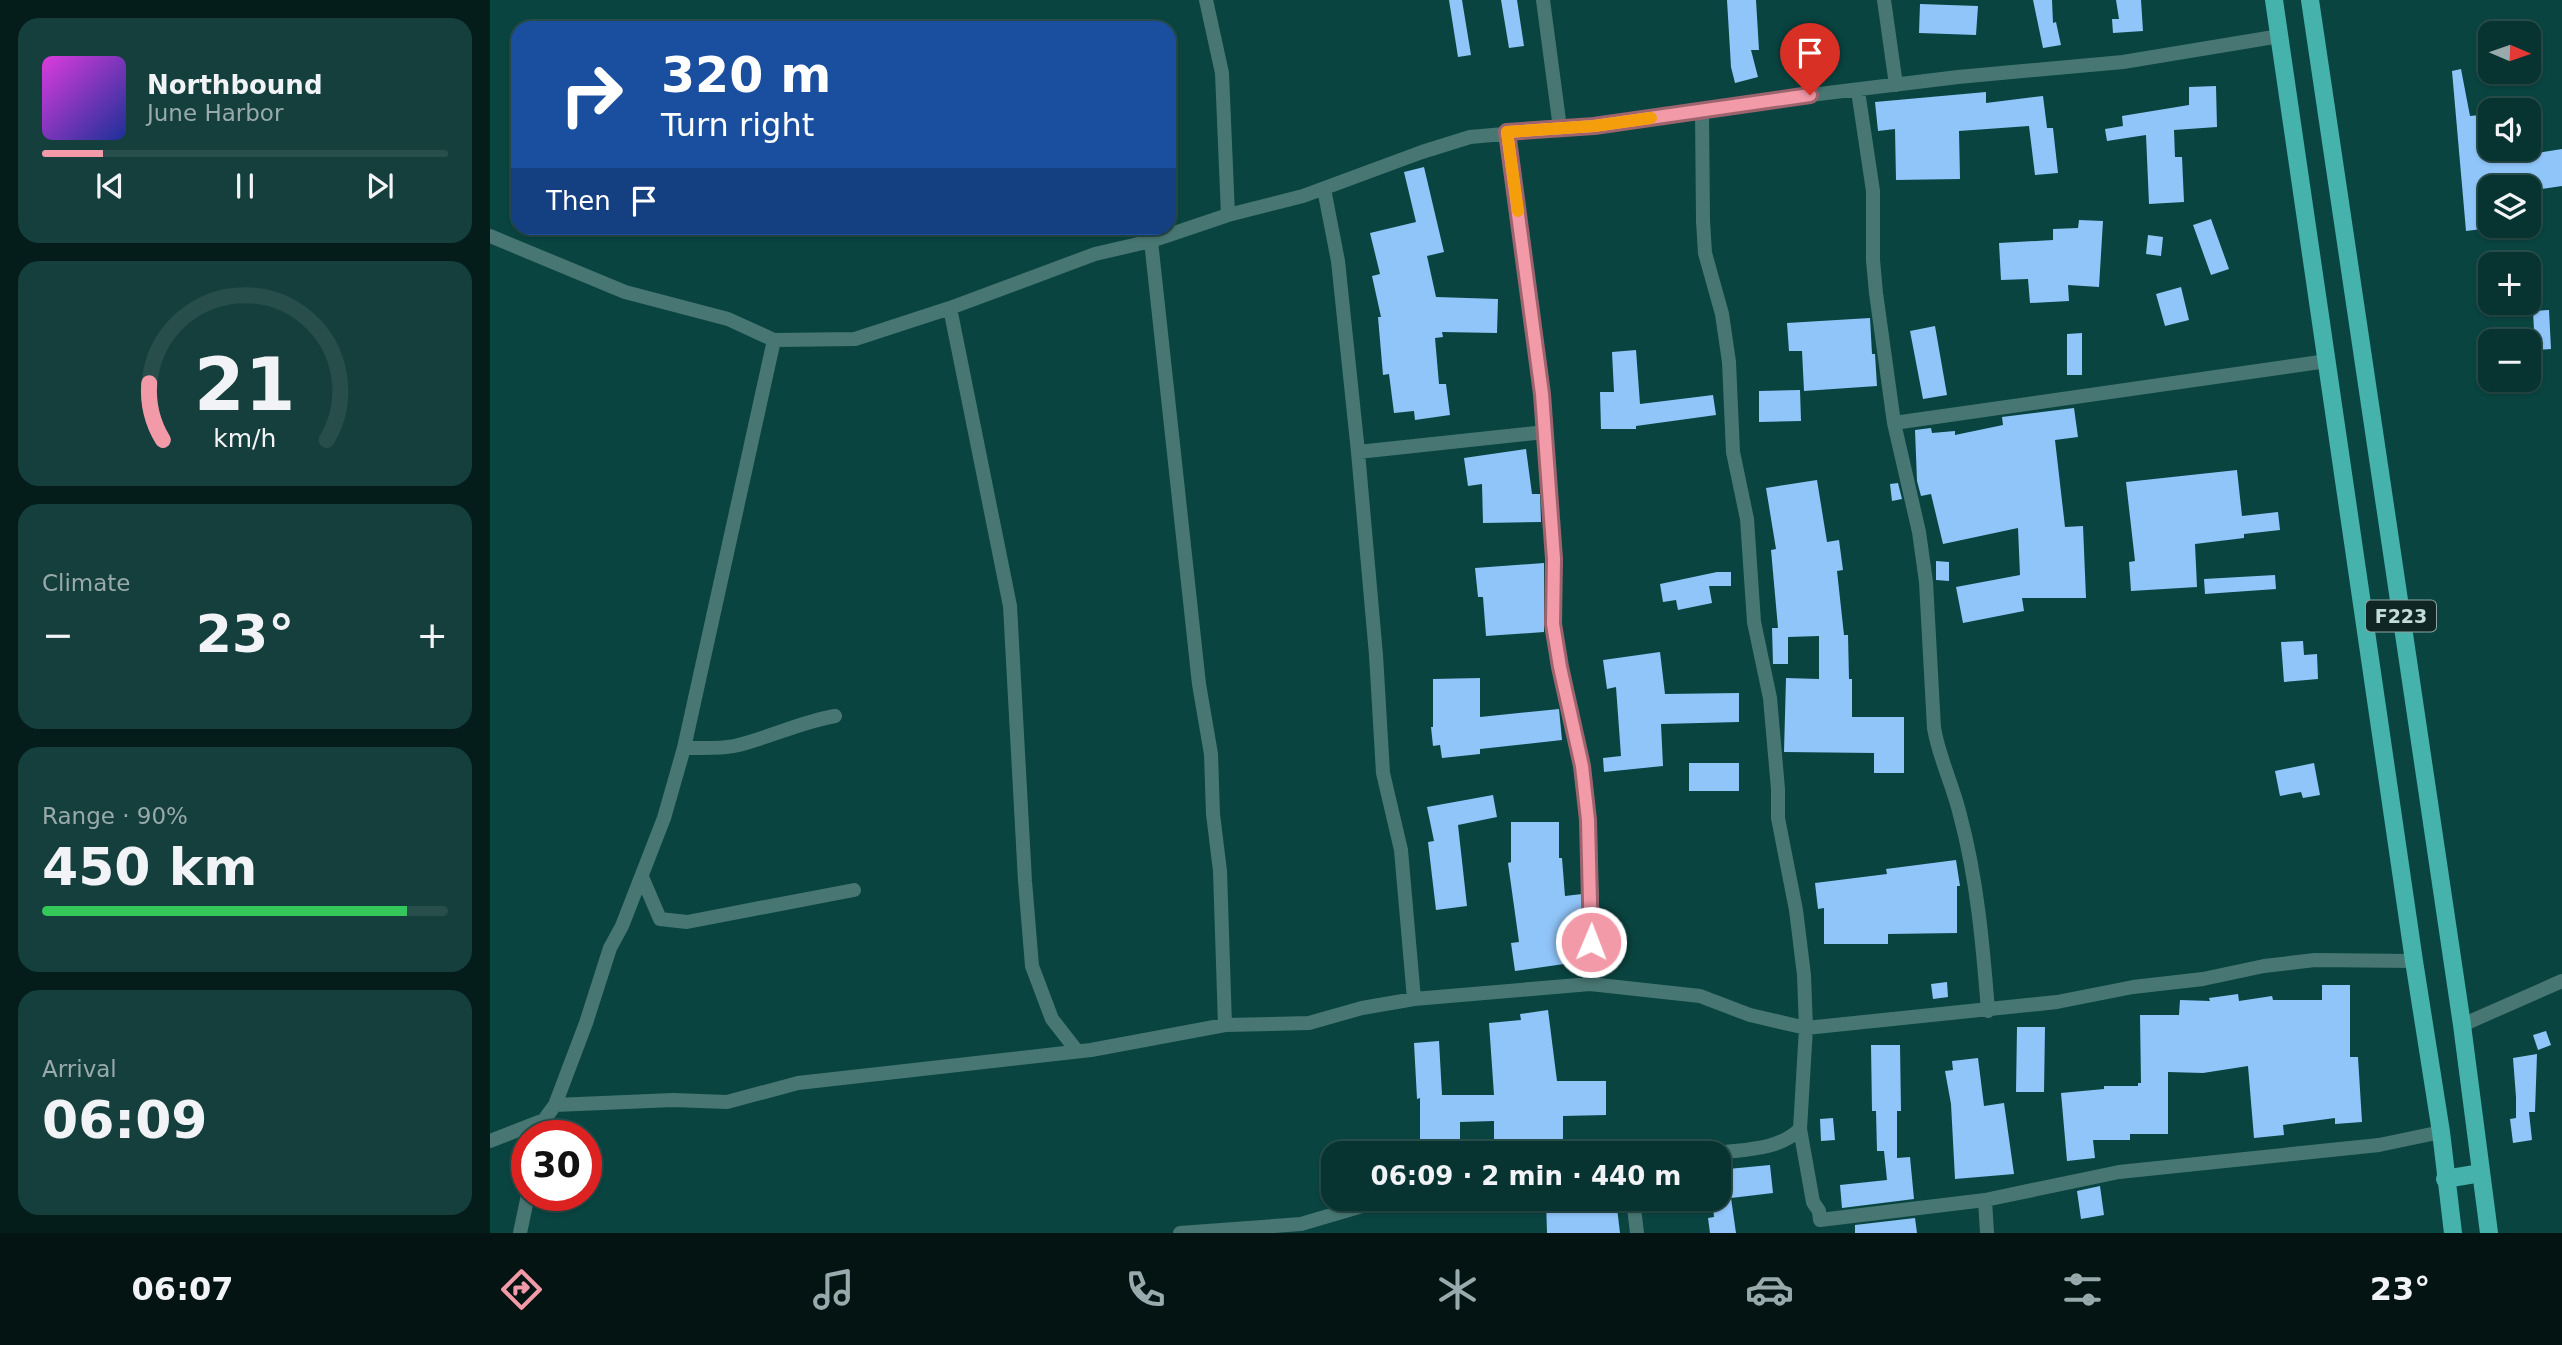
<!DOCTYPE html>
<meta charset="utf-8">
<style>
body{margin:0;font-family:"DejaVu Sans",sans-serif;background:#153f3c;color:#f1f3f6;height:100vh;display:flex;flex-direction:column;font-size:26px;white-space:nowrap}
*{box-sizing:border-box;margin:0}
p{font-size:23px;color:#98aaab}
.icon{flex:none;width:38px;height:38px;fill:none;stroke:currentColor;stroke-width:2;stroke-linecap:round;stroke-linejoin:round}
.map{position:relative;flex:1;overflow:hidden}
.drawer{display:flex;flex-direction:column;gap:18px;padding:18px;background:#041c1a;width:490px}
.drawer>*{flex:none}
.hud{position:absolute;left:21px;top:21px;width:665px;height:214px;border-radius:21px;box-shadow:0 2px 5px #0004,0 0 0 2px #284e4c;background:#1a4fa0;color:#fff;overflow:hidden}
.needle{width:46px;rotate:92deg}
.tools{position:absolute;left:1988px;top:21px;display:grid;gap:14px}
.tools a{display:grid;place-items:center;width:63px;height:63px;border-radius:14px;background:#073330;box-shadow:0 2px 5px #0004,0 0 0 2px #284e4c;font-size:35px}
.speed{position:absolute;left:21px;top:1120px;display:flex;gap:14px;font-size:35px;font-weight:700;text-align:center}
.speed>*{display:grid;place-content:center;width:91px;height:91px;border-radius:50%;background:#073330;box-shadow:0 2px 5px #0004,0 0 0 2px #284e4c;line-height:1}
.speed .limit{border:10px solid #d22;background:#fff;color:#111}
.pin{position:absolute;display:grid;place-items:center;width:60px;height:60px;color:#fff;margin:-72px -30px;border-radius:50% 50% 50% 0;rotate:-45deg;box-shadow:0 0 7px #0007}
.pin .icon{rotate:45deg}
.me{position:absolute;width:77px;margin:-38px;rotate:1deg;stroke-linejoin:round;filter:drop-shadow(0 0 5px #0008)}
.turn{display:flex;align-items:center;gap:24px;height:147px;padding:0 35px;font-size:32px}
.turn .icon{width:91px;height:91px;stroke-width:2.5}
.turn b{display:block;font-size:49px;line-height:60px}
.then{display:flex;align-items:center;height:66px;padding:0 35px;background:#0003;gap:14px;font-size:26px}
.big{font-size:52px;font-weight:800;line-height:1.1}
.drawer .card{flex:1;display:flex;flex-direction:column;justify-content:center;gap:10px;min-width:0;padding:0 24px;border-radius:21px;background:#153f3c}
.drawer .dial{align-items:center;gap:0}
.dial svg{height:182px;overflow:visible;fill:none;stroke:#284e4c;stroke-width:7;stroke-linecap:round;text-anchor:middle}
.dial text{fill:#f1f3f6;stroke:none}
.song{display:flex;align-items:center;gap:21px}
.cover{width:84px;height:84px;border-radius:10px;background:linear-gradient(135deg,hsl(300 70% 55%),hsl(230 70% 35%))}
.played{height:7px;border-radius:4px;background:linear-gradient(90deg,#f39aa9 15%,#284e4c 15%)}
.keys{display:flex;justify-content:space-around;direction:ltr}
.heat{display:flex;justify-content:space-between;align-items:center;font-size:38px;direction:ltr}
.charge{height:10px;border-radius:5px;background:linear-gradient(90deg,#34c759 90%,#284e4c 0)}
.trip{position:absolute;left:831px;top:1141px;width:410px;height:70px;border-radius:21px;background:#073330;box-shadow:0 2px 5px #0004,0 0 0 2px #284e4c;font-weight:800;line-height:70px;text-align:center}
.dock{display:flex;height:112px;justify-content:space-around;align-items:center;background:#031413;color:#98aaab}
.dock .icon{width:49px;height:49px}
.dock .selected{color:#f39aa9}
.dock b{font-size:32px;color:#f1f3f6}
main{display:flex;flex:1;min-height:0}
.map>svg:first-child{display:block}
.building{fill:#90c5f9}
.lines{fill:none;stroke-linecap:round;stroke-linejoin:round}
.minor{stroke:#487773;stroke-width:14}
.primary{stroke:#45b2ab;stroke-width:18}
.route-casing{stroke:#9e646e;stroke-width:18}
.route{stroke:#f39aa9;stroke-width:12}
.slow{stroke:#f59e0b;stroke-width:12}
.labels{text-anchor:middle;stroke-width:7;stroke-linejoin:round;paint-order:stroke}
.shield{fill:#102624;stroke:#8ca5a3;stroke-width:2}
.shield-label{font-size:19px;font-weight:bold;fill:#c1dcd9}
</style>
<main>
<section class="drawer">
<div class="card">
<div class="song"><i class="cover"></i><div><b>Northbound</b><p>June Harbor</p></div></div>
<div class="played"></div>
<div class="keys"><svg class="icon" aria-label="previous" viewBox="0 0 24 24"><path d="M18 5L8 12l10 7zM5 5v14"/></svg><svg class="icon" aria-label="pause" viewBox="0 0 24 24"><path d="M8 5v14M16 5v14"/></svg><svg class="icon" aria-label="next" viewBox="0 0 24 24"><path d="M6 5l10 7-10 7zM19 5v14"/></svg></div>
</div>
<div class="card dial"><svg viewBox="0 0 100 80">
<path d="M14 69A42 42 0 1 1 86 69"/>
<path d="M14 69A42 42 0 0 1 8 44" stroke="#f39aa9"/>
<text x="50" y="56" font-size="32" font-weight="700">21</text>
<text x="50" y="72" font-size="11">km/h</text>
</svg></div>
<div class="card"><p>Climate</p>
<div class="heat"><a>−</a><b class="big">23°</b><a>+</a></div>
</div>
<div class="card"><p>Range · 90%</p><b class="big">450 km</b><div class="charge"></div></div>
<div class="card"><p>Arrival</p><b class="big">06:09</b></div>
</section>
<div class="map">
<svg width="2072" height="1233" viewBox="0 0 2072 1233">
<rect width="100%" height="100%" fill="#094440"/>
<path class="building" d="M959 0H972L981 55 968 57Z
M1011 0H1027L1034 46 1019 48Z
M1237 0H1266L1269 50H1261L1268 77 1245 83 1241 67Z
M1543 0H1562L1563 23 1566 22 1571 45 1553 48Z
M1626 0H1651L1653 31 1623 33 1622 19H1629Z
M1430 4 1488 6 1486 35 1429 33Z
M1971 69 1980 116 2000 114V149H2013L2014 158 2072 149V186L2039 191V187H2000V228L1976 231 1962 71Z
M1726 86 1727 127 1684 130 1685 157H1692L1694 202 1659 204 1656 135 1617 141 1615 129 1633 126 1632 116 1699 105V87Z
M1496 92V103L1553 96 1557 128H1563L1568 173 1545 175 1539 126 1469 131 1470 179 1406 180 1405 129 1388 131 1385 102Z
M934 167 954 252 937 256 946 297 1008 299 1007 333 952 332 953 337 945 338 949 384H956L960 415 925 420 924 411 904 413 899 374 893 375 888 317H891L882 276 890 274 880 233 926 222 914 172Z
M1721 219 1739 269 1721 275 1703 225Z
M1589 220 1613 221 1609 287 1578 285 1579 301 1540 303 1538 279 1511 280 1509 243 1563 240V229L1588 228Z
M1658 235 1673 237 1671 256 1656 254Z
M1691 287 1699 320 1675 326 1666 294Z
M2059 310 2061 349 2045 350 2043 311Z
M1380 318 1382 354H1385L1387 386 1314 391 1312 351H1299L1297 323Z
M1445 326 1457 395 1433 399 1420 331Z
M1592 333V375H1577V334Z
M1146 350 1150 404 1223 395 1226 415 1146 426V429H1111L1110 392H1124L1122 352Z
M1310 390 1311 421 1269 422V391Z
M1584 408 1588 437 1565 440 1575 527 1593 526 1596 598H1532L1534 611 1473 623 1466 587 1530 575 1528 528 1453 544 1441 494 1431 496 1427 481 1425 430 1441 428 1442 433 1465 431V435L1513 425 1512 417Z
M1036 449 1042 494H1050L1051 522 993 523 992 484 978 486 974 458Z
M1747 470 1752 516 1788 512 1790 530 1754 534V538L1705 544 1707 587 1641 591 1639 562 1645 561 1636 482Z
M1327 480 1337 542 1349 540 1353 570 1347 571 1354 635H1358L1359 679H1362V717H1414V773H1384V753L1294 752 1296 678 1329 679V636L1298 637V664H1283L1282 628H1288L1281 550 1286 549 1276 488Z
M1408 483 1412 499 1402 501 1400 484Z
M1446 561 1459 562V581L1446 580Z
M1054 563V632L996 636 993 597H988L985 568Z
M1227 572H1241V586H1219L1222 603 1188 610 1186 600 1173 602 1170 584Z
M1785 575 1786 589 1715 594 1714 579Z
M1813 641 1814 655 1827 654 1828 679 1794 682 1791 642Z
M1170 652 1175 694 1249 693V722L1171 724 1173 766 1114 772 1113 758 1131 756 1126 687 1117 689 1113 660Z
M990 678V717L1069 709 1072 740 990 749V754L952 758 950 745 943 746 941 727H943V679Z
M1199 763H1249V791H1199Z
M1824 763 1830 795 1813 798 1811 792 1790 796 1785 771Z
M1003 795 1007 817 968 825 977 906 946 910 938 842 944 841 937 807Z
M1021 822H1069V858H1072L1075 896 1092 894V928L1083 929 1088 962 1025 971 1021 943 1029 942 1018 863 1021 862Z
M1466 860 1470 886H1467V933L1398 934V944H1334V908L1328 909 1325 883 1397 874 1396 869Z
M1457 982 1458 997 1443 999 1441 984Z
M1832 985H1860V1057H1868L1872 1122 1845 1124V1118L1793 1125 1794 1135 1764 1138 1758 1066 1713 1073 1678 1072V1134H1640V1140H1603L1605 1158 1577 1161 1571 1093 1614 1089V1086H1648V1083H1651L1650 1015H1689L1690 1000 1720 1001 1719 998 1748 994 1749 1001 1782 996 1783 1000H1832Z
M1058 1010 1067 1081H1116V1115L1073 1116V1145L1033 1144V1152H1004V1121L970 1122V1153H930V1098L927 1099 924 1043 949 1041 952 1095H1004L999 1023 1031 1020 1030 1014Z
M1527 1027H1555L1554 1092H1526Z
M2056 1031 2061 1045 2048 1050 2043 1035Z
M1381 1045H1410L1411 1111H1407V1158L1420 1157 1424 1199 1352 1208 1350 1185 1397 1180 1394 1151H1387L1386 1111H1382Z
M2047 1054 2045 1112H2039L2042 1140 2023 1143 2020 1119 2026 1118V1097L2023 1058Z
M1488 1058 1494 1106 1514 1103 1524 1174 1465 1179 1461 1104 1455 1071 1463 1070 1462 1061Z
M1343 1118 1345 1140 1331 1141 1330 1119Z
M1228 1165H1237L1238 1169 1280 1165 1283 1193 1241 1198 1246 1233H1220L1218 1218 1224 1217 1222 1199H1228Z
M1610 1186 1614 1215 1591 1219 1587 1191Z
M988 1199H1004V1213H988Z
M1056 1199H1126L1130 1233H1057Z
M1425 1218 1427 1233H1365V1225Z"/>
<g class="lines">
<path class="minor" d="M716 0 732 73 738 215
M1053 0 1070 128
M1394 0 1406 85
M1368 91 1383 191V260L1386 293 1404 423 1429 532 1436 582 1444 728C1449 758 1463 785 1470 815 1487 878 1493 946 1498 1011
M1212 111 1213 221 1215 253 1232 314 1239 362 1243 452 1257 519 1264 622 1280 698 1288 789V818L1306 910 1314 975 1316 1028 1310 1129C1289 1150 1256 1149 1228 1153
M1018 132 1052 394 1064 559 1063 624 1070 667 1092 767 1098 820 1102 899 1100 984
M834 189 848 261 868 452 886 655 893 773 911 850 924 999
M0 236 135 292 238 319 284 340 365 339 460 308 605 254 661 241 738 215 813 196 932 152 980 137 1104 126 1263 102 1468 77 1633 62 1790 36
M661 241 709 684 721 754 723 814 730 871 735 1025
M460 308 520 606 535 881 542 966 562 1019 587 1051
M1404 423 1837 361
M868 452 1055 432
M194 748C211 748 229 749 244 746 279 738 310 722 345 716
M152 877 170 919 197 922 364 890
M1972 1025 2072 981
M65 1105 183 1100 237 1102 308 1083 601 1050 735 1025 819 1023 872 1008 924 999 1100 984 1210 996 1260 1015 1316 1028 1567 1002 1643 987 1713 979 1774 966 1825 960 1924 961
M1310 1129 1323 1202 1329 1211 1330 1220 1495 1200 1629 1172 1889 1145 1951 1132
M51 1136 54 1120 65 1105 96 1023 120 948 132 926 174 818 194 748 284 340
M0 1141 54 1120
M1143 1199 1147 1233
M1495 1200 1497 1233
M30 1233 38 1195
M690 1233 811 1224 896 1199"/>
<path class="primary" d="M1784 0 1924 961 1951 1132 1963 1233
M1820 0 1972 1025 1999 1233
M1955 1179 1991 1173"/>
</g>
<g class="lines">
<defs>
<path id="route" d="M1101 942 1098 820 1092 766 1070 667 1063 624 1064 559 1052 394 1017 132 1104 126 1320 95"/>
</defs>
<use href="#route" class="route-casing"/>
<use href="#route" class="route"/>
<path class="slow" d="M1028 211 1017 132 1104 126 1161 118"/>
</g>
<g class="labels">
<rect class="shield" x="1876" y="600.5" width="70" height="31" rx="5"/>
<g class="shield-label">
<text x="1911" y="623">F223</text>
</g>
</g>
</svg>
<div class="tools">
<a><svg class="needle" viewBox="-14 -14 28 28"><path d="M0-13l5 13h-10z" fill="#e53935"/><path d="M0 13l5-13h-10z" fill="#98aaab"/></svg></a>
<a><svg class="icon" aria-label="sound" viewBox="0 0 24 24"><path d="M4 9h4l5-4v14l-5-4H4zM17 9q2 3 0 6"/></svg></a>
<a><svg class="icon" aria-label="layers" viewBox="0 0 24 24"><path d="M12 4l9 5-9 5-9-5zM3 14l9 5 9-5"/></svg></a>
<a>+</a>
<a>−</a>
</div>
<div class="speed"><div class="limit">30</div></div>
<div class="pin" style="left:1320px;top:95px;background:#d93025"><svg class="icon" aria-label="arrive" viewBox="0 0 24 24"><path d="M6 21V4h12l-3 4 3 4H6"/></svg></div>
<svg class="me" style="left:1101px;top:942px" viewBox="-20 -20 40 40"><circle r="17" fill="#f39aa9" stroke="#fff" stroke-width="3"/><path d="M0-11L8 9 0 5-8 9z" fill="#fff"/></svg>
<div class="trip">06:09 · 2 min · 440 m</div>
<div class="hud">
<div class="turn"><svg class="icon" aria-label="right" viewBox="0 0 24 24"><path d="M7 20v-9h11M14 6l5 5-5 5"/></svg><div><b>320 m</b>Turn right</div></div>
<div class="then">Then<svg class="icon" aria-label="arrive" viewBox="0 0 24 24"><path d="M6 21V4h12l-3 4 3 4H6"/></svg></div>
</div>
</div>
</main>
<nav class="dock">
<b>06:07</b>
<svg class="icon selected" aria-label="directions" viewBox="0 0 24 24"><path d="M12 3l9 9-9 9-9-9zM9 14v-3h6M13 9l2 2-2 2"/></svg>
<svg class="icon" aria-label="music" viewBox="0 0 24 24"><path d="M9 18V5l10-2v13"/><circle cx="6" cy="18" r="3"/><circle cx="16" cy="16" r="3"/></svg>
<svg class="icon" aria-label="phone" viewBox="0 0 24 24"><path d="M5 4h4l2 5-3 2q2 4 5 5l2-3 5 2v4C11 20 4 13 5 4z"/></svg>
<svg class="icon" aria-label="climate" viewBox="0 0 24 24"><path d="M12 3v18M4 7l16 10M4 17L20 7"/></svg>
<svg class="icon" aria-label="car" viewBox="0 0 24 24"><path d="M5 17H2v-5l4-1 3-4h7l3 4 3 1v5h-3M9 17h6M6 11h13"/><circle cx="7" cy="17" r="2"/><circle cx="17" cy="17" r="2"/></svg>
<svg class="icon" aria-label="filters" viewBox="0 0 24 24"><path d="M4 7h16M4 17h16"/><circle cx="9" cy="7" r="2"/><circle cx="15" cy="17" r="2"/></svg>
<b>23°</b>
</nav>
